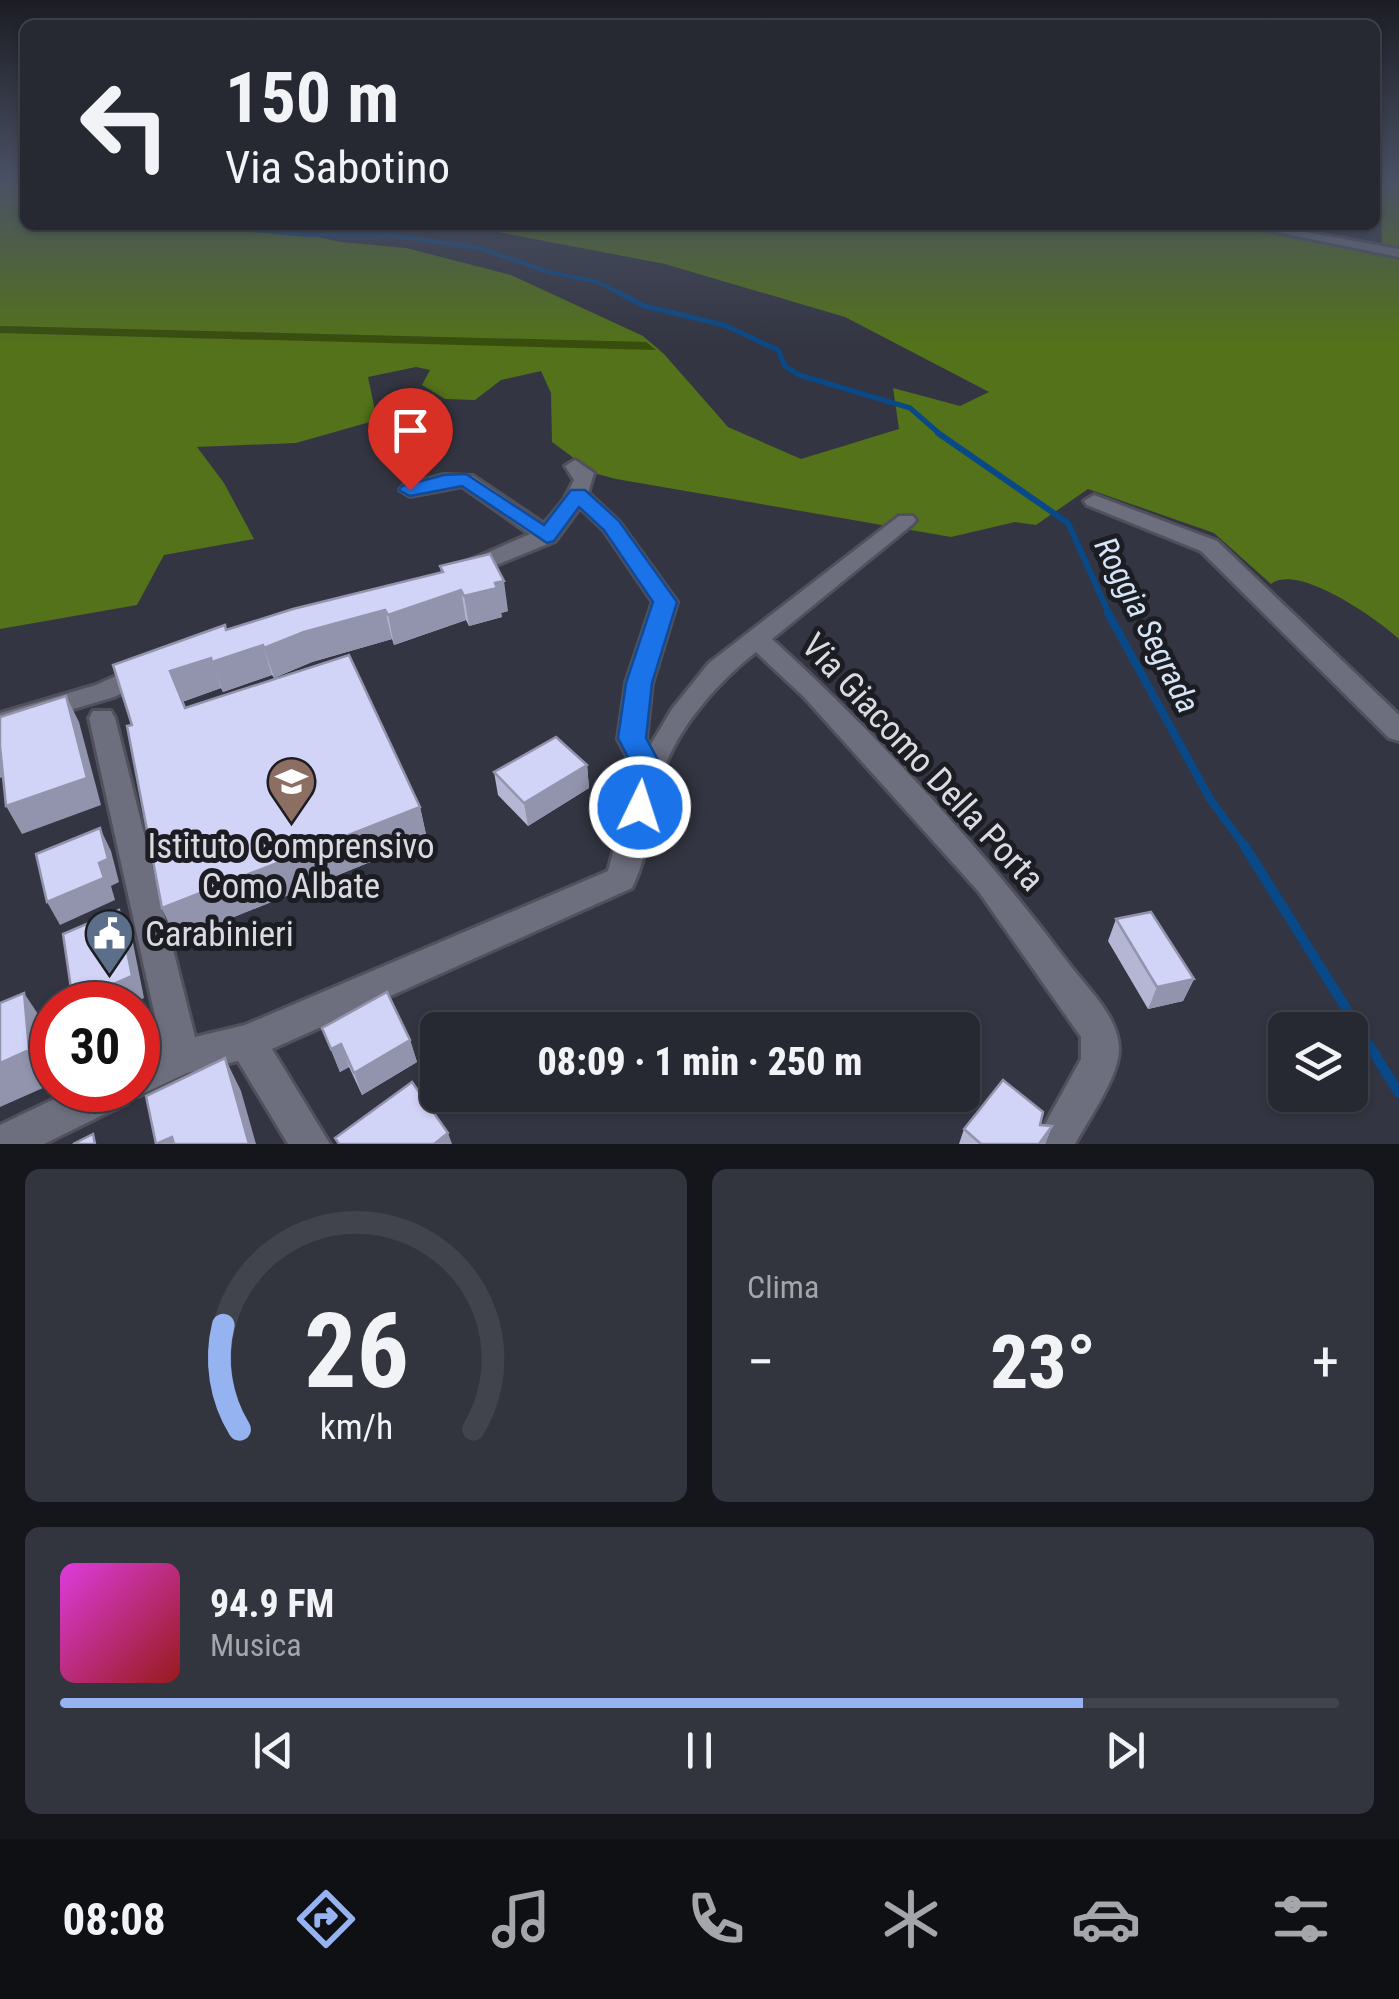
<!DOCTYPE html>
<html lang="it">
<meta charset="utf-8">
<style>
body{margin:0;font-family:"Roboto Condensed",sans-serif;background:#32343e;color:#f1f3f6;height:100vh;display:flex;flex-direction:column;font-size:38px;white-space:nowrap}
*{box-sizing:border-box;margin:0}
p{font-size:32px;color:#a4a6ac}
.icon{flex:none;width:55px;height:55px;fill:none;stroke:currentColor;stroke-width:2;stroke-linecap:round;stroke-linejoin:round}
.map{position:relative;height:1144px;overflow:hidden}
.sheet{display:flex;flex-direction:column;gap:25px;padding:25px;background:#15161c;flex:1}
.sheet>*{flex:none}
.guide{position:absolute;left:20px;top:20px;width:1360px;height:210px;border-radius:15px;box-shadow:0 2px 8px #0004,0 0 0 2px #42444d;background:#262832;color:#f1f3f6;overflow:hidden}
.tools{position:absolute;left:1268px;top:1012px;display:grid;gap:20px}
.tools a{display:grid;place-items:center;width:100px;height:100px;border-radius:15px;background:#262832;box-shadow:0 2px 8px #0004,0 0 0 2px #42444d;font-size:50px}
.speed{position:absolute;left:30px;top:982px;display:flex;gap:20px;font-size:50px;font-weight:700;text-align:center}
.speed>*{display:grid;place-content:center;width:130px;height:130px;border-radius:50%;background:#262832;box-shadow:0 2px 8px #0004,0 0 0 2px #42444d;line-height:1}
.speed .limit{border:15px solid #d22;background:#fff;color:#111}
.pin{position:absolute;display:grid;place-items:center;width:85px;height:85px;color:#fff;margin:-102px -42px;border-radius:50% 50% 50% 0;rotate:-45deg;box-shadow:0 0 10px #0007}
.pin .icon{rotate:45deg}
.me{position:absolute;width:110px;margin:-55px;rotate:4deg;stroke-linejoin:round;filter:drop-shadow(0 0 8px #0008)}
.turn{display:flex;align-items:center;gap:35px;height:210px;padding:0 40px;font-size:45px}
.turn .icon{width:130px;height:130px;stroke-width:2.5}
.turn b{display:block;font-size:70px;line-height:85px}
.big{font-size:75px;font-weight:800;line-height:1.1}
.sheet .tile{flex:1;display:flex;flex-direction:column;justify-content:center;gap:15px;min-width:0;padding:0 35px;border-radius:15px;background:#32343e}
.sheet .dial{align-items:center;gap:0}
.dial svg{height:260px;overflow:visible;fill:none;stroke:#42444d;stroke-width:7;stroke-linecap:round;text-anchor:middle}
.dial text{fill:#f1f3f6;stroke:none}
.song{display:flex;align-items:center;gap:30px}
.cover{width:120px;height:120px;border-radius:15px;background:linear-gradient(135deg,hsl(300 70% 55%),hsl(0 70% 35%))}
.played{height:10px;border-radius:5px;background:linear-gradient(90deg,#95b2f1 80%,#42444d 80%)}
.keys{display:flex;justify-content:space-around;direction:ltr}
.heat{display:flex;justify-content:space-between;align-items:center;font-size:55px;direction:ltr}
.sheet .tiles{flex:1;display:grid;gap:25px;grid-template-columns:1fr 1fr}
.tile:last-child{grid-column:span 2}
.trip{position:absolute;left:420px;top:1012px;width:560px;height:100px;border-radius:15px;background:#262832;box-shadow:0 2px 8px #0004,0 0 0 2px #42444d;font-weight:800;line-height:100px;text-align:center}
.tab-bar{display:flex;height:160px;justify-content:space-around;align-items:center;background:#0f1014;color:#a4a6ac}
.tab-bar .icon{width:70px;height:70px}
.tab-bar .active{color:#95b2f1}
.tab-bar b{font-size:45px;color:#f1f3f6}
.map>svg:first-child{display:block}
.green{fill:#384e0b}
.forest{fill:#537219}
.lines{fill:none;stroke-linecap:round;stroke-linejoin:round}
.stream-far4{stroke:#094987;stroke-width:4}
.stream-far3{stroke:#094987;stroke-width:5}
.stream-far2{stroke:#094987;stroke-width:6}
.stream-far1{stroke:#094987;stroke-width:8}
.stream{stroke:#094987;stroke-width:10}
.minor-casing{stroke:#50515c;stroke-width:6}
.minor{fill:#6d6f7e;fill-rule:evenodd}
.wall{fill:#b4b6d4}
.shaded-wall{fill:#9294ad}
.building{fill:#d1d4f7;stroke:#9294ad;stroke-width:2.5}
.route{fill:#1a73e8;stroke:#114b97;stroke-width:2.5}
.labels{text-anchor:middle;stroke-width:10;stroke-linejoin:round;paint-order:stroke}
.water-label{font-size:32px;font-style:italic;fill:#d5e4f6;stroke:#1c1d23}
.near-street-label{font-size:35px;fill:#d9dae2;stroke:#1c1d23}
.near-poi-label{font-size:35px;fill:#d9dae2;stroke:#1c1d23}
</style>
<div class="map">
<svg width="1399" height="1144" viewBox="0 0 1399 1144">
<rect width="100%" height="100%" fill="#333542"/>
<path class="green" d="M0 326 646 342 657 351 0 333Z"/>
<path class="forest" d="M0 184H25V225H266L340 242 406 248 511 275 643 336 664 354 728 427 801 459 899 429 893 388 960 406 989 392 845 317 665 264 461 225H1244L1382 252 1381 197 1375 196V184H1399V639C1377 619 1298 563 1271 584L1214 533 1088 489 1036 525 1015 522 951 537 616 479 594 473 552 442 551 393 541 371 501 380 475 400 445 399 422 385 430 370 416 367 368 377 377 420 296 443 197 447 224 483 254 539 164 555 137 605 0 629V333L656 350 646 342 0 326Z"/>
<g class="lines">
<path class="stream-far4" d="M197 225 308 235 396 236 479 248 549 272 598 282 623 295"/>
<path class="stream-far3" d="M618 292 644 306 724 325 778 350 785 366 799 375 910 408 941 435"/>
<path class="stream-far2" d="M938 433 1068 523 1110 616"/>
<path class="stream-far1" d="M1108 613 1210 799 1246 848"/>
<path class="stream" d="M1244 845 1399 1093"/>
<defs>
<path id="minor" d="M1241 225H1267L1399 249V257Z
M575 460 594 473 588 493 619 522 677 602 652 683 646 739 650 746 672 709 709 663 899 516H913L916 520 913 524 772 639C880 738 981 847 1069 964 1087 988 1118 1016 1119 1048 1120 1075 1088 1120 1075 1144H1034L1081 1059V1037L979 892 804 697 756 652C718 682 677 727 662 775 651 811 649 854 632 888L272 1049 330 1144H288L238 1061 187 1073 138 1096 131 1093 127 1103 44 1144H0V1125L73 1090H138V1059L162 1048 89 718 93 711H111L115 718 195 1037 245 1025 608 871 635 771 618 739 626 683 653 602 604 530 580 507 555 541 467 577 456 570 459 565 530 534 462 486 410 496 400 490 403 486 444 475 473 476 544 524 564 500 574 480 565 466Z
M1094 495 1217 541 1399 715V741L1389 738 1201 551 1087 505 1084 501Z
M147 662 156 664 160 670 156 676 114 697 0 731V713L96 685Z"/>
</defs>
<use href="#minor" class="minor-casing"/>
<use href="#minor" class="minor"/>
</g>
<path class="wall" d="M440 566 508 611 501 613 502 617 469 626 466 620 394 645 392 639 312 662 274 678 272 675 223 692 221 688 182 702 185 708 420 807 427 839 177 940 162 908 132 725 226 630 441 572Z
M587 765 589 788 528 826 498 795 494 772Z
M1116 919 1194 979 1183 1001 1148 1009 1108 941Z
M322 1028 410 1040 417 1062 362 1095 349 1067 340 1072Z
M1040 1125 1052 1126 1045 1144H959L964 1129Z"/>
<path class="shaded-wall" d="M504 581 508 611 501 613 502 617 469 626 464 596Z
M461 590 466 620 394 645 388 615Z
M385 610 392 639 312 662 274 678 264 648 304 632Z
M263 645 272 675 223 692 212 662Z
M211 658 221 688 182 702 170 671Z
M66 696 79 722 101 805 22 834 6 806Z
M0 746 15 773 0 778Z
M587 765 589 788 528 826 524 803Z
M420 807 427 839 177 940 162 908Z
M100 828 111 851 119 882 111 886 115 900 60 925 47 902 99 863Z
M119 910 131 933 144 998 130 1005H74L73 1002Z
M1194 979 1183 1001 1148 1009 1157 987Z
M24 993 46 1026 52 1084 0 1107V1063Z
M410 1040 417 1062 362 1095 354 1073Z
M341 1044 349 1067 340 1072 331 1049Z
M225 1058 241 1091 256 1144H249Z
M1052 1126 1045 1144H1039Z
M448 1133 452 1144H434Z
M172 1137 176 1144H159Z"/>
<path class="building" d="M490 554 504 581 495 583 497 588 464 596 461 590 388 615 385 610 304 632 264 648 263 645 212 662 211 658 170 671 185 708 349 655 420 807 162 908 127 726 132 725 113 665 225 625 226 630 293 609 443 572 440 566Z
M66 696 87 778 6 806 0 746V717Z
M556 737 587 765 524 803 494 772Z
M100 828 108 859 99 863 104 878 47 902 36 854Z
M119 910 132 976 73 1002 63 934Z
M1151 912 1194 979 1157 987 1116 919Z
M387 992 410 1040 354 1073 341 1044 331 1049 322 1028Z
M24 993 29 1050 0 1063V1003Z
M225 1058 249 1144H174L172 1137 156 1144 146 1096Z
M1003 1080 1043 1112 1040 1125 1052 1126 1039 1144H981L964 1129Z
M412 1082 448 1133 434 1144H339L335 1138Z
M93 1134 95 1144H73Z"/>
<linearGradient id="sky" x2="0" y2="1"><stop stop-color="#1c1d24"/><stop offset="0.53" stop-color="#4a5165"/><stop offset="1" stop-color="#4a5165" stop-opacity="0"/></linearGradient>
<rect width="1399" height="344" fill="url(#sky)"/>
<path class="route" d="M466 474 544 525 571 490H585L619 521 677 602 652 683 646 738 664 771 650 815 640 818 630 815 625 807 635 771 618 738 626 683 653 602 604 530 579 507 554 541 547 543 462 486 410 496 399 490 402 486 444 475Z"/>
<defs>
<symbol id="school-pin" viewBox="-11 -11 22 30"><path d="M0 17L-7.5 6A9.5 9.5 0 1 1 7.5 6Z" fill="#8d6e63" stroke="#1c1d23"/><path d="M0-5L7-2L0 1L-7-2ZM-4 1L0 2.5L4 1V4Q0 6-4 4Z" fill="#fff"/></symbol>
<symbol id="civic-pin" viewBox="-11 -11 22 30"><path d="M0 17L-7.5 6A9.5 9.5 0 1 1 7.5 6Z" fill="#5c6f8a" stroke="#1c1d23"/><path d="M-.6-6.5H3V-4.5H.6V-3L4-1V1h2V6H-6V1h2V-1L-.6-3ZM-1.2 2.5V6h2.4V2.5Z" fill="#fff"/></symbol>
</defs>
<g fill-rule="evenodd">
<use href="#school-pin" x="264" y="754" width="55" height="75"/>
<use href="#civic-pin" x="82" y="906" width="55" height="75"/>
</g>
<g class="labels">
<g class="water-label">
<text transform="translate(1147 625) rotate(63)" y="11">Roggia Segrada</text>
</g>
<g class="near-street-label">
<text transform="translate(923 762) rotate(47)" y="12">Via Giacomo Della Porta</text>
</g>
<g class="near-poi-label">
<text x="291" y="858">Istituto Comprensivo<tspan x="291" dy="40">Como Albate</tspan></text>
<text x="145" y="946" text-anchor="start">Carabinieri</text>
</g>
</g>
</svg>
<div class="tools">
<a><svg class="icon" aria-label="layers" viewBox="0 0 24 24"><path d="M12 4l9 5-9 5-9-5zM3 14l9 5 9-5"/></svg></a>
</div>
<div class="speed"><div class="limit">30</div></div>
<div class="pin" style="left:410px;top:490px;background:#d93025"><svg class="icon" aria-label="arrive" viewBox="0 0 24 24"><path d="M6 21V4h12l-3 4 3 4H6"/></svg></div>
<svg class="me" style="left:640px;top:807px" viewBox="-20 -20 40 40"><circle r="17" fill="#1a73e8" stroke="#fff" stroke-width="3"/><path d="M0-11L8 9 0 5-8 9z" fill="#fff"/></svg>
<div class="trip">08:09 · 1 min · 250 m</div>
<div class="guide">
<div class="turn"><svg class="icon" aria-label="left" viewBox="0 0 24 24"><path d="M17 20v-9H6M10 6l-5 5 5 5"/></svg><div><b>150 m</b>Via Sabotino</div></div>
</div>
</div>
<section class="sheet">
<div class="tiles">
<div class="tile dial"><svg viewBox="0 0 100 80">
<path d="M14 69A42 42 0 1 1 86 69"/>
<path d="M14 69A42 42 0 0 1 9 37" stroke="#95b2f1"/>
<text x="50" y="56" font-size="32" font-weight="700">26</text>
<text x="50" y="72" font-size="11">km/h</text>
</svg></div>
<div class="tile"><p>Clima</p>
<div class="heat"><a>−</a><b class="big">23°</b><a>+</a></div>
</div>
<div class="tile">
<div class="song"><i class="cover"></i><div><b>94.9 FM</b><p>Musica</p></div></div>
<div class="played"></div>
<div class="keys"><svg class="icon" aria-label="previous" viewBox="0 0 24 24"><path d="M18 5L8 12l10 7zM5 5v14"/></svg><svg class="icon" aria-label="pause" viewBox="0 0 24 24"><path d="M8 5v14M16 5v14"/></svg><svg class="icon" aria-label="next" viewBox="0 0 24 24"><path d="M6 5l10 7-10 7zM19 5v14"/></svg></div>
</div>
</div>
</section>
<nav class="tab-bar">
<b>08:08</b>
<svg class="icon active" aria-label="directions" viewBox="0 0 24 24"><path d="M12 3l9 9-9 9-9-9zM9 14v-3h6M13 9l2 2-2 2"/></svg>
<svg class="icon" aria-label="music" viewBox="0 0 24 24"><path d="M9 18V5l10-2v13"/><circle cx="6" cy="18" r="3"/><circle cx="16" cy="16" r="3"/></svg>
<svg class="icon" aria-label="phone" viewBox="0 0 24 24"><path d="M5 4h4l2 5-3 2q2 4 5 5l2-3 5 2v4C11 20 4 13 5 4z"/></svg>
<svg class="icon" aria-label="climate" viewBox="0 0 24 24"><path d="M12 3v18M4 7l16 10M4 17L20 7"/></svg>
<svg class="icon" aria-label="car" viewBox="0 0 24 24"><path d="M5 17H2v-5l4-1 3-4h7l3 4 3 1v5h-3M9 17h6M6 11h13"/><circle cx="7" cy="17" r="2"/><circle cx="17" cy="17" r="2"/></svg>
<svg class="icon" aria-label="filters" viewBox="0 0 24 24"><path d="M4 7h16M4 17h16"/><circle cx="9" cy="7" r="2"/><circle cx="15" cy="17" r="2"/></svg>
</nav>
